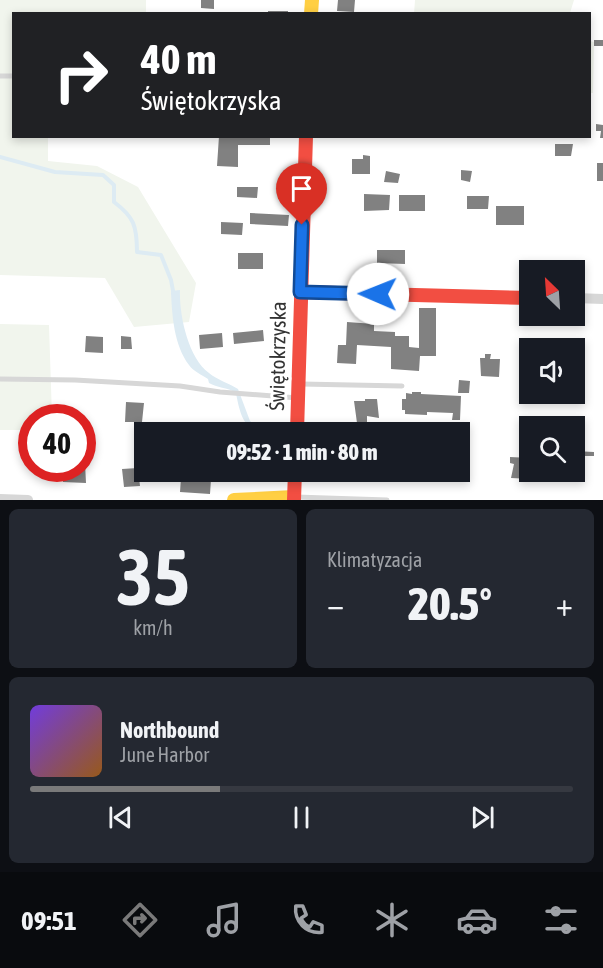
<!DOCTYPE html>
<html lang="pl">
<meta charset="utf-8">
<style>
body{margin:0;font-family:"Asap Condensed",sans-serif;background:#242831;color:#f1f3f6;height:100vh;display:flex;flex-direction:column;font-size:22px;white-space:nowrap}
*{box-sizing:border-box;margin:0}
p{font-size:20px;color:#9ea1a6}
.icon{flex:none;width:33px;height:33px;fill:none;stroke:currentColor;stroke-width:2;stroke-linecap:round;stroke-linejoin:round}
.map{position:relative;height:500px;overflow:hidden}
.drawer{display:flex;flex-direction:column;gap:9px;padding:9px;background:#0d0f14;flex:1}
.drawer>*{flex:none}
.hud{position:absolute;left:12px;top:12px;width:579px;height:126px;border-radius:0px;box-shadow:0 3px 9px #0003;background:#202124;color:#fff;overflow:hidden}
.needle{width:39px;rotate:335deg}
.tools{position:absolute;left:519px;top:260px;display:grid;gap:12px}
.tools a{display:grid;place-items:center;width:66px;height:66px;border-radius:0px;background:#171b24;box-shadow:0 3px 9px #0003;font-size:30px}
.speed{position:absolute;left:18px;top:404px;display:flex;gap:12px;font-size:30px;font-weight:700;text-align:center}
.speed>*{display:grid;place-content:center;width:78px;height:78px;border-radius:50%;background:#171b24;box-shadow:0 3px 9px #0003;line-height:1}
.speed .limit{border:9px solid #d22;background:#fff;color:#111}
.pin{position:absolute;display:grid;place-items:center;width:51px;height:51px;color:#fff;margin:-62px -26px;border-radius:50% 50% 50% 0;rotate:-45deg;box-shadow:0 0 6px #0007}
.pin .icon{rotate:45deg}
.me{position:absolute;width:66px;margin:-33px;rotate:271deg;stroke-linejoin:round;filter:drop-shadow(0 0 4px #0008)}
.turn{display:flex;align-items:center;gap:21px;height:126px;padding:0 30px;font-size:27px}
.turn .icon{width:78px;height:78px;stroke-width:2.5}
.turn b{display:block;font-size:42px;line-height:51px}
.big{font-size:45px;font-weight:800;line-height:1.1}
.drawer .tile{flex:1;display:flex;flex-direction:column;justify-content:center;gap:9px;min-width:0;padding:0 21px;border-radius:9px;background:#242831}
.drawer .dial{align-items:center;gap:0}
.dial b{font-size:78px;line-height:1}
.song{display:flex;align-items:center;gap:18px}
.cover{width:72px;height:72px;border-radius:9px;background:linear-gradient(135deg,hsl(260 70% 55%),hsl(30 70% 35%))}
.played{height:6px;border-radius:3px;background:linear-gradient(90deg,#7a7a7a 35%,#363941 35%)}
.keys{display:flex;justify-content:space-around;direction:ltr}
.heat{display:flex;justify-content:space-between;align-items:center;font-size:33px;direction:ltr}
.drawer .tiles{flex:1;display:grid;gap:9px;grid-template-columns:1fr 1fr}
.tile:last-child{grid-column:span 2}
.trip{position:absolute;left:134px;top:422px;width:336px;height:60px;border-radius:0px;background:#171b24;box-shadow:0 3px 9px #0003;font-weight:800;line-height:60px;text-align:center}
.dock{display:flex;height:96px;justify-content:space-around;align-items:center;background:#090b0e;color:#9ea1a6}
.dock .icon{width:42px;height:42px}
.dock .on{color:#7a7a7a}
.dock b{font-size:27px;color:#f1f3f6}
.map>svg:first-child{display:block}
.green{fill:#f1f5ed}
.water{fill:#ddebf3}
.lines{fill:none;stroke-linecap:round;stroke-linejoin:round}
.stream{stroke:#ddebf3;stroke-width:4}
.building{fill:#818181}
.lane{stroke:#d7d7d7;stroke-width:5}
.street{stroke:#d7d7d7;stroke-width:10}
.slow{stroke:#ffcf43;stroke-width:14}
.jam{stroke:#f24e42;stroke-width:14}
.route-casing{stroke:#114b97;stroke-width:15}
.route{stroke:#1a73e8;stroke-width:10}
.labels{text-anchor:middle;stroke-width:6;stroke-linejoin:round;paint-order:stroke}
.street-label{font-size:21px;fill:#333;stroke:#fff}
</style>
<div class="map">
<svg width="603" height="500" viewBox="0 0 603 500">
<rect width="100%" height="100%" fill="#fff"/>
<path class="green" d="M0 0H146V13L14 14V136L48 137V161L97 166 138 187 196 283 189 322 134 327 105 278 0 275Z
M415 0H574L570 13 414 14Z
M590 41 594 42 593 93H590Z
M0 324 49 325 52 417H32L31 430H0Z"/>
<path class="water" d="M180 290C179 314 188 358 209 373 217 380 229 383 238 389L250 421 263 432C243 432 239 409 236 393 227 387 217 388 209 383L208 379C202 375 193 371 189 365 174 345 172 316 171 291Z"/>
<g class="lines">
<path class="stream" d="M0 157 55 172 103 175 114 185V202C134 217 137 226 137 252L161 255 171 280 174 296"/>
</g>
<path class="building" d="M201 0H214V9L201 8Z
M338 0H355L354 12 337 11Z
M268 11H288V14H268Z
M594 40H603V46H594Z
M596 124 603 125V138H600L601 131H596Z
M219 136H270V145H238V167L217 166Z
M555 144H573L571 156H555Z
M363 155 370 156V174H352V159H363Z
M597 163H603V181H597Z
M461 170 472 171 470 182 461 180Z
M386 171 400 174 398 183 384 182Z
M237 187H258L257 198 237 197Z
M364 194 390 195 389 210 364 211Z
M399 195H425V211H399Z
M467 196H489L488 209H467Z
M496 206H524V225H496Z
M250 213 289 215 288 226 250 224Z
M221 222 243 223 242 235 221 234Z
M377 250H405V264L377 263Z
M238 253H263V269H238Z
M419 308H436V356H420L419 371 391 369V347L357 345 356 364 337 363 338 345H346L347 322 374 324V331L395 332V336H409V347L419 348Z
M263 330 264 341 234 344 233 333Z
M222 333 223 347 200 349 199 335Z
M86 336 103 337V353L85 352Z
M121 336 131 337 132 349H121Z
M485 354H491L490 359H500L499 377 481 376 480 358H485Z
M574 357H579V362H584L583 380H574Z
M459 380 470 381 469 393H458Z
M412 392H421V394L461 396 460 420H452L453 413 427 412V415L405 414V410H402V399H406V393L412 394Z
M365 399H377L379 418 367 416V422L357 423 354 401H365Z
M126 402 144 403 142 422H125Z
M574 451 594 452V456H582V470H574Z
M510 457 530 458 532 479 511 478 514 464 510 463Z
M82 463H85L86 483 63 482V474H67V468H82Z
M138 468 140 486 124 487 122 469Z
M181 478 211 479 210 494 180 492Z"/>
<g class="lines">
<path class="lane" d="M0 76H14
M0 379 75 380 180 386 220 392 298 398
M301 384 402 386
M296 497 387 500"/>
<path class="street" d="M574 298 603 299
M0 499 28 500"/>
<path class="slow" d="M311 14 312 0
M234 500 294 497"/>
<path class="jam" d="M300 292 530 298
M297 432 306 136
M294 500 295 471"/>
</g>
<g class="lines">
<defs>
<path id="route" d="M302 225 300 292 378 294"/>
</defs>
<use href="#route" class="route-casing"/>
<use href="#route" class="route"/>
</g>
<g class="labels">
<g class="street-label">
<text transform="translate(278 356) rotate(-89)" y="7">Świętokrzyska</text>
</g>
</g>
</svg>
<div class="tools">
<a><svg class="needle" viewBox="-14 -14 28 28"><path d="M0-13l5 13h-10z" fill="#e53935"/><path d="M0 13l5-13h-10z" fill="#9ea1a6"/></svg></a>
<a><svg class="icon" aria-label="sound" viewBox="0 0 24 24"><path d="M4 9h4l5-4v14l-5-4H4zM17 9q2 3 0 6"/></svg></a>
<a><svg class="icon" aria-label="search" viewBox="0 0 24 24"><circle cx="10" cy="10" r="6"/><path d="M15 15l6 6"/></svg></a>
</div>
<div class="speed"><div class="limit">40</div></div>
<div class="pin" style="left:302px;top:225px;background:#d93025"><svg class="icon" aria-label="arrive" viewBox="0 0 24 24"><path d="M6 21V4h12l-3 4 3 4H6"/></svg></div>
<svg class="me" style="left:378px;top:294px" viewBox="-20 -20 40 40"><circle r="19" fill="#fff"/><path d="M0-13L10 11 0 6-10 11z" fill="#1a73e8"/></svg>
<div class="trip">09:52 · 1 min · 80 m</div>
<div class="hud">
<div class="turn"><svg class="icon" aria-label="right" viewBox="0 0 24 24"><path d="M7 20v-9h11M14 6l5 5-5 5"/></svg><div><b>40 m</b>Świętokrzyska</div></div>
</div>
</div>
<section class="drawer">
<div class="tiles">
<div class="tile dial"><b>35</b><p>km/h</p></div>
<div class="tile"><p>Klimatyzacja</p>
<div class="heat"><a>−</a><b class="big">20.5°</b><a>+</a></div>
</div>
<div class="tile">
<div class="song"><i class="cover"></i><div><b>Northbound</b><p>June Harbor</p></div></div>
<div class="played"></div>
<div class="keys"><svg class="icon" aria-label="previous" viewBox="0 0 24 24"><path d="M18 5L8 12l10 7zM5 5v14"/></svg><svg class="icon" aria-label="pause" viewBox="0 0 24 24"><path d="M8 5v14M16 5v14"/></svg><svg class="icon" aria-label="next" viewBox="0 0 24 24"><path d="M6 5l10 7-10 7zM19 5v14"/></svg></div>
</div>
</div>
</section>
<nav class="dock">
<b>09:51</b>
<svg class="icon on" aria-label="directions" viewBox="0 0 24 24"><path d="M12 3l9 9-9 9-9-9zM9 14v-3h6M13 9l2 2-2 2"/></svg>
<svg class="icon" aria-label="music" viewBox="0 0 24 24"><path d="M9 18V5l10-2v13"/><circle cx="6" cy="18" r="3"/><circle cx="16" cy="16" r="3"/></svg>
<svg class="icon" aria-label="phone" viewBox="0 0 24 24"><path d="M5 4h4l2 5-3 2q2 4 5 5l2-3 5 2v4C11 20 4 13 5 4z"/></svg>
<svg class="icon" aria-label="climate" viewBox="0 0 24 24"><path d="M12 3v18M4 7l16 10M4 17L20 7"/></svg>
<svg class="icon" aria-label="car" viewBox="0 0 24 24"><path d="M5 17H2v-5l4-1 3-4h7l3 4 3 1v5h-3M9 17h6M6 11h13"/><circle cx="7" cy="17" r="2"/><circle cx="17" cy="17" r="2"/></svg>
<svg class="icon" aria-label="filters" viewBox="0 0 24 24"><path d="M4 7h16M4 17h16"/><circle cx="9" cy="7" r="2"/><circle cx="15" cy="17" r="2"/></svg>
</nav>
